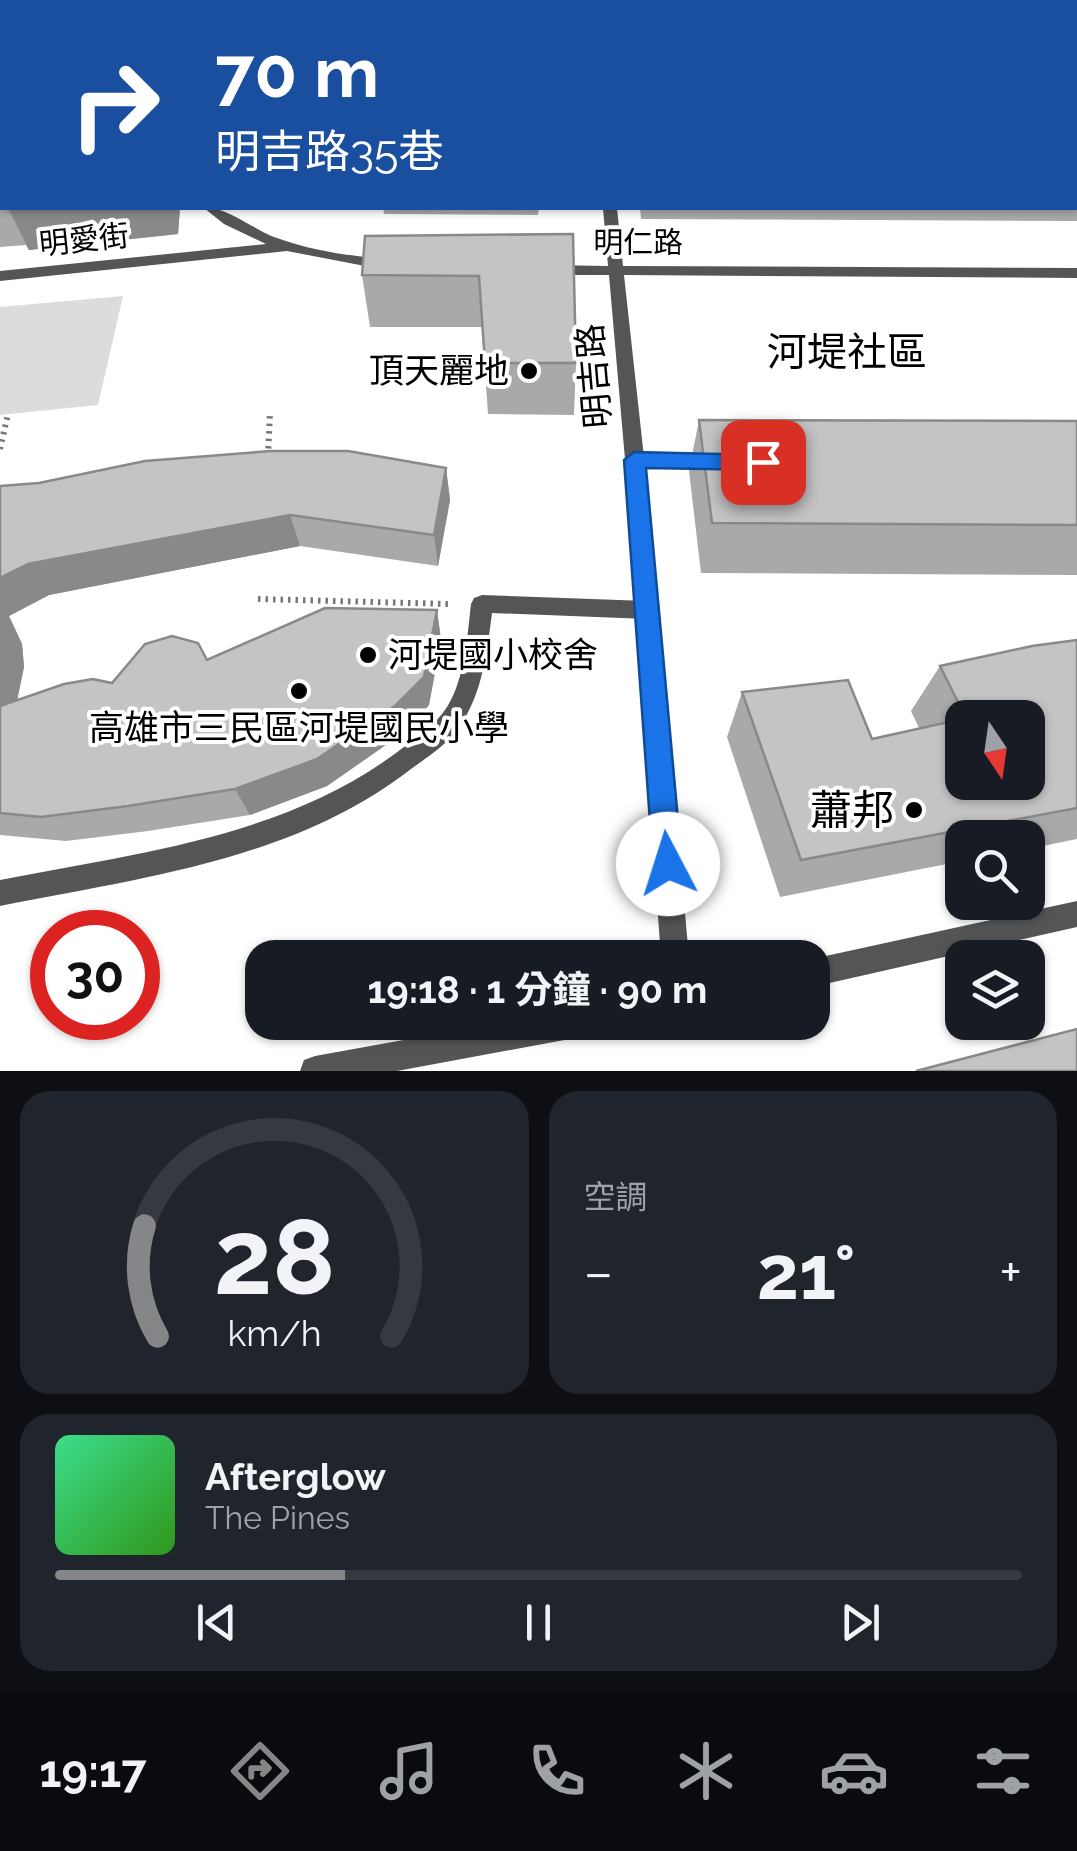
<!DOCTYPE html>
<html lang="zh-TW">
<meta charset="utf-8">
<style>
body{margin:0;font-family:Raleway,"Noto Sans TC",sans-serif;background:#20242c;color:#f1f3f6;height:100vh;display:flex;flex-direction:column;font-size:38px;white-space:nowrap}
*{box-sizing:border-box;margin:0}
p{font-size:32px;color:#9ea1a6}
.icon{flex:none;width:55px;height:55px;fill:none;stroke:currentColor;stroke-width:2;stroke-linecap:round;stroke-linejoin:round}
.map{position:relative;height:1071px;overflow:hidden}
.drawer{display:flex;flex-direction:column;gap:20px;padding:20px;background:#0d0f14;flex:1}
.drawer>*{flex:none}
.banner{position:absolute;left:0px;top:0px;width:1078px;height:210px;box-shadow:0 2px 8px #0004;background:#1a4fa0;color:#fff;overflow:hidden}
.needle{width:65px;rotate:167deg}
.tools{position:absolute;left:945px;top:700px;display:grid;gap:20px}
.tools a{display:grid;place-items:center;width:100px;height:100px;border-radius:20px;background:#171b24;box-shadow:0 2px 8px #0004;font-size:50px}
.speed{position:absolute;left:30px;top:910px;display:flex;gap:20px;font-size:50px;font-weight:700;text-align:center}
.speed>*{display:grid;place-content:center;width:130px;height:130px;border-radius:50%;background:#171b24;box-shadow:0 2px 8px #0004;line-height:1}
.speed .limit{border:15px solid #d22;background:#fff;color:#111}
.pin{position:absolute;display:grid;place-items:center;width:85px;height:85px;color:#fff;margin:-42px;border-radius:20px;box-shadow:0 5px 15px #0006}
.me{position:absolute;width:110px;margin:-55px;rotate:355deg;stroke-linejoin:round;filter:drop-shadow(0 0 8px #0008)}
.turn{display:flex;align-items:center;gap:35px;height:210px;padding:0 50px;font-size:45px}
.turn .icon{width:130px;height:130px;stroke-width:2.5}
.turn b{display:block;font-size:70px;line-height:85px}
.big{font-size:75px;font-weight:700;line-height:1.1}
.drawer .card{flex:1;display:flex;flex-direction:column;justify-content:center;gap:15px;min-width:0;padding:0 35px;border-radius:30px;background:#20242c}
.drawer .dial{align-items:center;gap:0}
.dial svg{height:260px;overflow:visible;fill:none;stroke:#363941;stroke-width:7;stroke-linecap:round;text-anchor:middle}
.dial text{fill:#f1f3f6;stroke:none}
.song{display:flex;align-items:center;gap:30px}
.cover{width:120px;height:120px;border-radius:15px;background:linear-gradient(135deg,hsl(150 70% 55%),hsl(110 70% 35%))}
.played{height:10px;border-radius:5px;background:linear-gradient(90deg,#858687 30%,#363941 30%)}
.keys{display:flex;justify-content:space-around;direction:ltr}
.heat{display:flex;justify-content:space-between;align-items:center;font-size:55px;direction:ltr}
.drawer .tiles{flex:1;display:grid;gap:20px;grid-template-columns:1fr 1fr}
.card:last-child{grid-column:span 2}
.trip{position:absolute;left:245px;top:940px;width:585px;height:100px;border-radius:30px;background:#171b24;box-shadow:0 2px 8px #0004;font-weight:700;line-height:100px;text-align:center}
.dock{display:flex;height:160px;justify-content:space-around;align-items:center;background:#090b0e;color:#9ea1a6}
.dock .icon{width:70px;height:70px}
.dock .current{color:#858687}
.dock b{font-size:45px;color:#f1f3f6}
.map>svg:first-child{display:block}
.green{fill:#dcdcdc}
.lines{fill:none;stroke-linecap:round;stroke-linejoin:round}
.path{stroke:#777;stroke-width:6;stroke-dasharray:2.5 5;stroke-linecap:butt}
.service{fill:#555;fill-rule:evenodd}
.minor{fill:#555;fill-rule:evenodd}
.tertiary{fill:#555;fill-rule:evenodd}
.wall{fill:#a9a9a9;fill-rule:evenodd}
.shaded-wall{fill:#898989}
.building{fill:#c4c4c4;stroke:#898989;stroke-width:2.5}
.route{fill:#1a73e8;stroke:#114b97;stroke-width:2.5}
.poi-dot{fill:#000;stroke:#fff;stroke-width:4}
.labels{text-anchor:middle;stroke-width:8;stroke-linejoin:round;paint-order:stroke}
.far-street-label{font-size:30px;fill:#000;stroke:#fff}
.poi-label{font-size:35px;fill:#000;stroke:#fff;text-anchor:end}
.street-label{font-size:35px;fill:#000;stroke:#fff}
.quarter-label{font-size:40px;fill:#000;stroke:#fff}
.near-poi-label{font-size:42px;fill:#000;stroke:#fff;text-anchor:end}
</style>
<div class="map">
<svg width="1077" height="1071" viewBox="0 0 1077 1071">
<rect width="100%" height="100%" fill="#fff"/>
<path class="green" d="M123 296 98 405 0 415V307Z"/>
<g class="lines">
<path class="path" d="M0 449 8 414
M268 456 270 413
M258 599 450 604"/>
<path class="service" d="M634 453 717 455 726 462 717 469 634 467 625 460Z
M482 595 647 601 655 604 658 610 655 616 647 619 492 613C487 651 483 690 462 723 451 742 429 756 411 769 294 860 141 878 0 906V880C136 853 281 838 396 753 413 740 435 726 447 707 465 678 467 638 471 604L474 598Z"/>
<path class="minor" d="M587 0H597V2H587Z
M703 0H808L809 2H706Z
M204 208C228 206 253 230 277 238 312 251 350 256 388 259L396 264 388 269 365 266 287 251 0 281V271L266 244 224 224Z
M603 208H617L623 266 1077 268V278L624 275 648 494 689 958H661L628 494 609 275H547L539 270 547 265 608 266Z"/>
<path class="tertiary" d="M1077 901V927L812 987V959Z
M503 1022H600L596 1032 586 1036 397 1071H300L304 1060 315 1056Z"/>
</g>
<path class="wall" d="M0 0H550V2H2V29H0Z
M871 0H1077V221L641 219 640 208H1075V2H870Z
M0 72H2V208H180L178 234 29 250 26 245 0 247Z
M383 208H539L538 215 384 214Z
M573 234 576 363 574 415 488 414 482 327H370L362 275Z
M699 420 1077 421V575L701 573 689 471Z
M446 468 450 500 438 566 300 546 49 595 9 616 22 644 24 667 17 700 112 683 437 610 441 640 429 705 403 733 327 786 250 815 148 831 66 841 0 835V486Z
M1077 640V839L1028 849V838H962V861L780 897 727 737 742 692 872 739 919 728 911 711 940 666ZM962 718H1028L962 782Z"/>
<path class="shaded-wall" d="M8 208H180L178 234 29 250Z
M446 468 450 500 438 566 434 535Z
M290 515 300 546 49 595 9 616 22 644 24 667 9 740 0 730V578L28 564Z
M437 610 441 640 429 705 403 733 327 786 250 815 235 789Z"/>
<path class="building" d="M219 0H550V2H217Z
M621 0H701L702 2H621Z
M893 0H1077V69L1075 67V2H894Z
M0 72H2V195H0Z
M1075 126H1077V171H1075Z
M573 234 576 363H485L479 276 362 275 365 236Z
M699 420 1077 421V525L712 523Z
M271 451H348L446 468 434 535 290 515 28 564 0 578V486L39 483 145 461Z
M325 608 437 610 424 677 396 705 317 759 235 789 128 806 41 817 0 813V706L64 684 93 679 112 683 145 644 172 636 198 643 207 660Z
M1077 640V808L801 860 742 692 848 680 872 739 962 719V782H1028V718H966L940 666 1032 646Z
M1077 1029V1071H916Z"/>
<path class="route" d="M634 452 763 455 774 462 763 470 646 468 682 864 678 874 668 879 657 874 653 864 624 460Z"/>
<g class="poi-dot">
<circle cx="529" cy="371" r="10"/>
<circle cx="368" cy="655" r="10"/>
<circle cx="299" cy="691" r="10"/>
<circle cx="914" cy="810" r="10"/>
</g>
<g class="labels">
<g class="far-street-label">
<text transform="translate(84 240) rotate(-6)" y="10">明愛街</text>
<text x="638" y="253">明仁路</text>
</g>
<g class="poi-label">
<text x="509" y="383">頂天麗地</text>
<text x="388" y="667" text-anchor="start">河堤國小校舍</text>
<text x="299" y="740" text-anchor="middle">高雄市三民區河堤國民小學</text>
</g>
<g class="street-label">
<text transform="translate(594 376) rotate(-95)" y="12">明吉路</text>
</g>
<g class="quarter-label">
<text x="847" y="366">河堤社區</text>
</g>
<g class="near-poi-label">
<text x="894" y="825">蕭邦</text>
</g>
</g>
</svg>
<div class="tools">
<a><svg class="needle" viewBox="-14 -14 28 28"><path d="M0-13l5 13h-10z" fill="#e53935"/><path d="M0 13l5-13h-10z" fill="#9ea1a6"/></svg></a>
<a><svg class="icon" aria-label="search" viewBox="0 0 24 24"><circle cx="10" cy="10" r="6"/><path d="M15 15l6 6"/></svg></a>
<a><svg class="icon" aria-label="layers" viewBox="0 0 24 24"><path d="M12 4l9 5-9 5-9-5zM3 14l9 5 9-5"/></svg></a>
</div>
<div class="speed"><div class="limit">30</div></div>
<div class="pin" style="left:763px;top:462px;background:#d93025"><svg class="icon" aria-label="arrive" viewBox="0 0 24 24"><path d="M6 21V4h12l-3 4 3 4H6"/></svg></div>
<svg class="me" style="left:668px;top:864px" viewBox="-20 -20 40 40"><circle r="19" fill="#fff"/><path d="M0-13L10 11 0 6-10 11z" fill="#1a73e8"/></svg>
<div class="trip">19:18 · 1 分鐘 · 90 m</div>
<div class="banner">
<div class="turn"><svg class="icon" aria-label="right" viewBox="0 0 24 24"><path d="M7 20v-9h11M14 6l5 5-5 5"/></svg><div><b>70 m</b>明吉路35巷</div></div>
</div>
</div>
<section class="drawer">
<div class="tiles">
<div class="card dial"><svg viewBox="0 0 100 80">
<path d="M14 69A42 42 0 1 1 86 69"/>
<path d="M14 69A42 42 0 0 1 10 35" stroke="#858687"/>
<text x="50" y="56" font-size="32" font-weight="700">28</text>
<text x="50" y="72" font-size="11">km/h</text>
</svg></div>
<div class="card"><p>空調</p>
<div class="heat"><a>−</a><b class="big">21°</b><a>+</a></div>
</div>
<div class="card">
<div class="song"><i class="cover"></i><div><b>Afterglow</b><p>The Pines</p></div></div>
<div class="played"></div>
<div class="keys"><svg class="icon" aria-label="previous" viewBox="0 0 24 24"><path d="M18 5L8 12l10 7zM5 5v14"/></svg><svg class="icon" aria-label="pause" viewBox="0 0 24 24"><path d="M8 5v14M16 5v14"/></svg><svg class="icon" aria-label="next" viewBox="0 0 24 24"><path d="M6 5l10 7-10 7zM19 5v14"/></svg></div>
</div>
</div>
</section>
<nav class="dock">
<b>19:17</b>
<svg class="icon current" aria-label="directions" viewBox="0 0 24 24"><path d="M12 3l9 9-9 9-9-9zM9 14v-3h6M13 9l2 2-2 2"/></svg>
<svg class="icon" aria-label="music" viewBox="0 0 24 24"><path d="M9 18V5l10-2v13"/><circle cx="6" cy="18" r="3"/><circle cx="16" cy="16" r="3"/></svg>
<svg class="icon" aria-label="phone" viewBox="0 0 24 24"><path d="M5 4h4l2 5-3 2q2 4 5 5l2-3 5 2v4C11 20 4 13 5 4z"/></svg>
<svg class="icon" aria-label="climate" viewBox="0 0 24 24"><path d="M12 3v18M4 7l16 10M4 17L20 7"/></svg>
<svg class="icon" aria-label="car" viewBox="0 0 24 24"><path d="M5 17H2v-5l4-1 3-4h7l3 4 3 1v5h-3M9 17h6M6 11h13"/><circle cx="7" cy="17" r="2"/><circle cx="17" cy="17" r="2"/></svg>
<svg class="icon" aria-label="filters" viewBox="0 0 24 24"><path d="M4 7h16M4 17h16"/><circle cx="9" cy="7" r="2"/><circle cx="15" cy="17" r="2"/></svg>
</nav>
